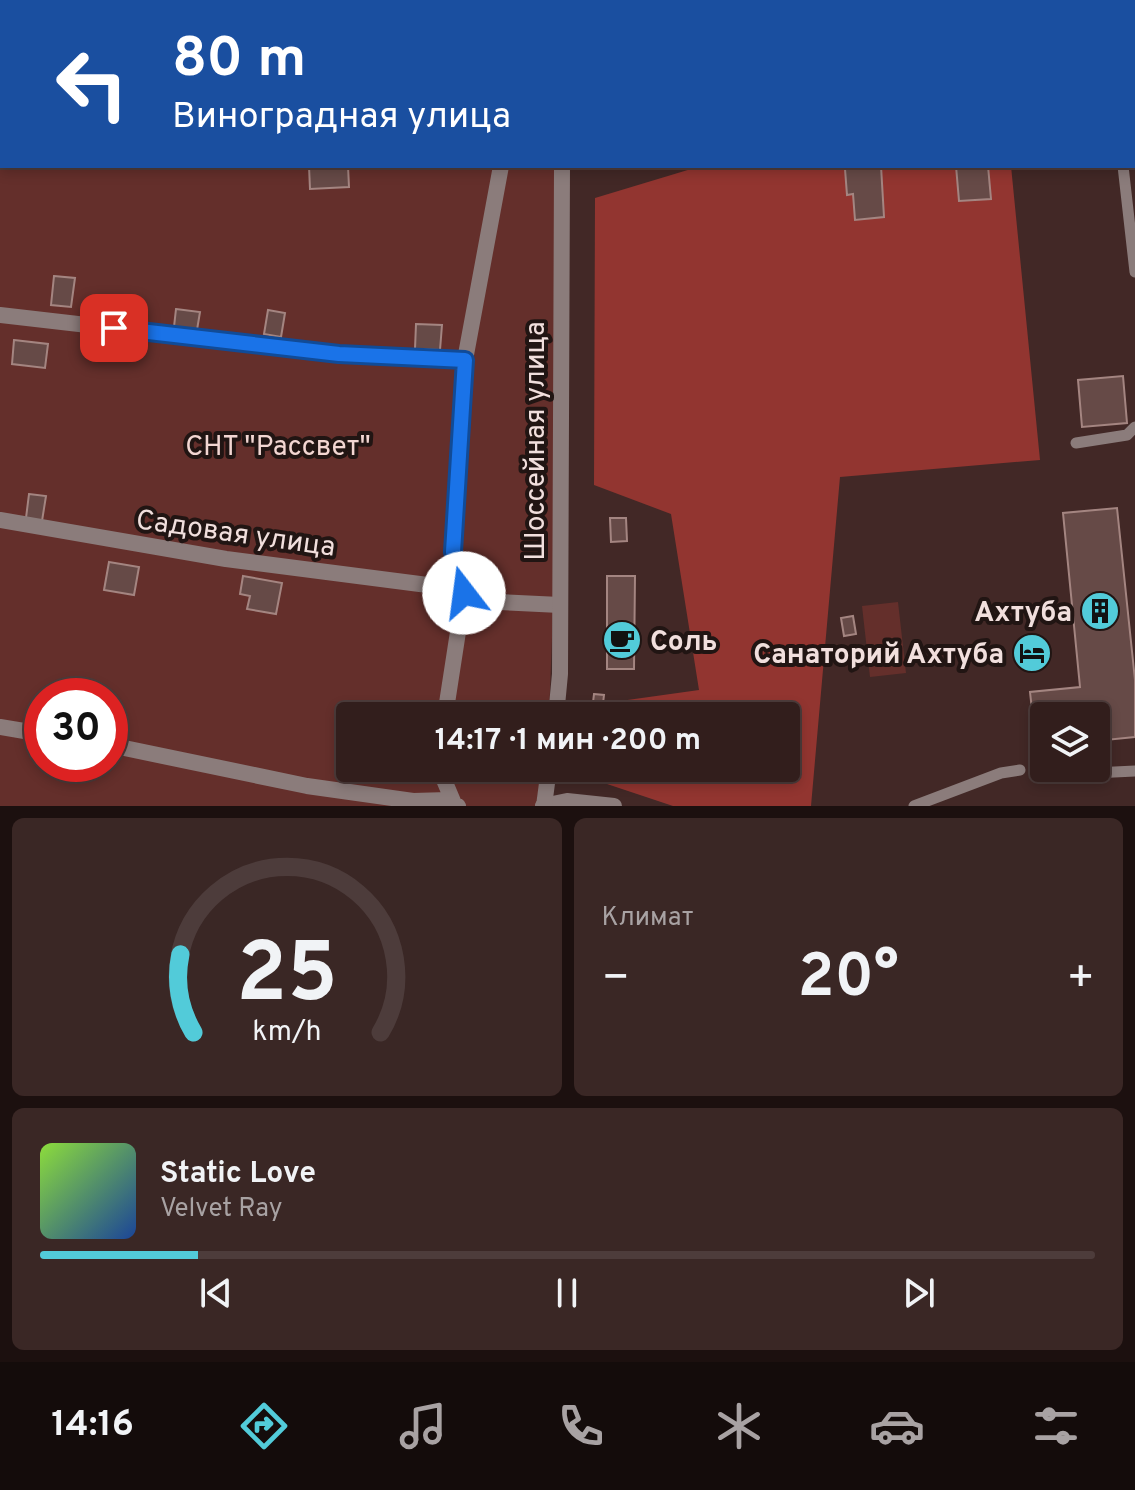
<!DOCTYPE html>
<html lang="ru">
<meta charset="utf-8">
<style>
body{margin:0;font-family:Overpass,sans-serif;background:#3a2725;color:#f1f3f6;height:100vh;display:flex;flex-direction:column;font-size:30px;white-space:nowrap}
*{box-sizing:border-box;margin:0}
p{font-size:26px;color:#a8a2a3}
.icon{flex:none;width:44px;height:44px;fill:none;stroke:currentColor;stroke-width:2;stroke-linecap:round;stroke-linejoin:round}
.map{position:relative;height:806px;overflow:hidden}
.side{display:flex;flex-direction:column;gap:12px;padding:12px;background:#1c100f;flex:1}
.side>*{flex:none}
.banner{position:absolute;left:0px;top:0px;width:1136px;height:168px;box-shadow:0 4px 12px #0003,0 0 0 2px #4d3c3b;background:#1a4fa0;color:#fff;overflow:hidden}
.tools{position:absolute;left:1030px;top:702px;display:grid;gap:16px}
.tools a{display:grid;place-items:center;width:80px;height:80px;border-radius:8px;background:#321e1c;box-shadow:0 4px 12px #0003,0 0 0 2px #4d3c3b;font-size:40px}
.speed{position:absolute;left:24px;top:678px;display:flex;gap:16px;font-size:40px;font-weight:700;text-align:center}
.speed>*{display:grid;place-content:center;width:104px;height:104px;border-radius:50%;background:#321e1c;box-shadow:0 4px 12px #0003,0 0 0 2px #4d3c3b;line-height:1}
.speed .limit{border:12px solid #d22;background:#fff;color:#111}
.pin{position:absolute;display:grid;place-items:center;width:68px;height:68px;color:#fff;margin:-34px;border-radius:16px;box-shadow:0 4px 12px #0006}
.me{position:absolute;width:88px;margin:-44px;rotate:345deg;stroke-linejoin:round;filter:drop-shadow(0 0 6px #0008)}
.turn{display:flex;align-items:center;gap:28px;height:168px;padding:0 40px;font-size:36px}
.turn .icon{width:104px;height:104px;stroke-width:2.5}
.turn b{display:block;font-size:56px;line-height:68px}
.big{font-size:60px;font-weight:700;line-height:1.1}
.side .tile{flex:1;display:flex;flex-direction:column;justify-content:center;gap:12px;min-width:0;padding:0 28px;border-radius:12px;background:#3a2725}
.side .dial{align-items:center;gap:0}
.dial svg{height:208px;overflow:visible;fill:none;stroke:#4d3c3b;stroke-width:7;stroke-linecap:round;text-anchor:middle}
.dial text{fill:#f1f3f6;stroke:none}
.song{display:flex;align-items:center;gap:24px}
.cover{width:96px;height:96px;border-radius:12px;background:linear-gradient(135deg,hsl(90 70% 55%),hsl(220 70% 35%))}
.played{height:8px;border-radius:4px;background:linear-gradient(90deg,#52cbd9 15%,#4d3c3b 15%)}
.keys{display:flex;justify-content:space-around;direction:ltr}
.heat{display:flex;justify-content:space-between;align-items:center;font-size:44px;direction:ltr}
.side .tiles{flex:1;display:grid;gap:12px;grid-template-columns:1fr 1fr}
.tile:last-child{grid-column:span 2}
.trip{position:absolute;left:336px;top:702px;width:464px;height:80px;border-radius:8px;background:#321e1c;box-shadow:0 4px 12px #0003,0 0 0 2px #4d3c3b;font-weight:700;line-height:80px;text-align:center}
.menu{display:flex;height:128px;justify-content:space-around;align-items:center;background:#140c0b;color:#a8a2a3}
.menu .icon{width:56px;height:56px}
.menu .current{color:#52cbd9}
.menu b{font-size:36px;color:#f1f3f6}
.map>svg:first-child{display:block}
.green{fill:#642f2b;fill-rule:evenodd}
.forest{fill:#923530}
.building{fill:#664a47;stroke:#a48581;stroke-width:2}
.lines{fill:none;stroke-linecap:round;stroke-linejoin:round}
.service{stroke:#8b7c7b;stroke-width:11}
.minor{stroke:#8b7c7b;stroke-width:16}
.tertiary{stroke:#8b7c7b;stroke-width:16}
.route-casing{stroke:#114b97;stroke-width:20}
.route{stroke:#1a73e8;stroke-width:14}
.labels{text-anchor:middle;stroke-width:8;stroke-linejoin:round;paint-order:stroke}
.street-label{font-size:28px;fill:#f1dfdd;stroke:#211513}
.park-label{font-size:28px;fill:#f2d6d2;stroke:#211513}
.poi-label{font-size:28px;font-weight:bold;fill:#f1dfdd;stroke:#211513;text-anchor:end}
</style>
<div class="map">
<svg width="1135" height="806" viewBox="0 0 1135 806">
<rect width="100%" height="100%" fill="#422826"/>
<path class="green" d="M0 0H558L2 2V166H557L556 533 549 716H350V768H542L536 806H0ZM42 696H110V764H42Z
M898 602 906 673 870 677 862 606Z"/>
<path class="forest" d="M651 0H1135V4L650 2Z
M701 166H1011L1040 460 840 477 811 806H673L604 783 605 768H786V716H606V703L699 690 671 514 594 485 595 198Z"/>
<path class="building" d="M309 166H348L349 187 310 189Z
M881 166 884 217 855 220 853 194 847 195 845 169Z
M956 166H988L991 199 959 201Z
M54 276 75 278 71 307 51 305Z
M176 309 200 312 197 330 174 327Z
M268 310 285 313 281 337 264 334Z
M416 324 442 325 440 350 415 349Z
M14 340 48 344 45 368 12 364Z
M1123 376 1127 423 1082 427 1078 380Z
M29 494 46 496 42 521 26 518Z
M1117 508 1135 680V737L1096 741V716H1044V746L1036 747 1030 692 1080 687 1063 513Z
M610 518H626L627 541 611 542Z
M109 562 139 567 134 595 104 590Z
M243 576 282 583 276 614 247 609 250 596 240 594Z
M607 576H635L634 669H607Z
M853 616 856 634 844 636 841 618Z
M594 694 604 695 602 712 592 711Z"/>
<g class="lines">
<path class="service" d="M662 0 665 2
M1123 166 1135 272
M1076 443 1127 435 1135 427
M1094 773 1135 771
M914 806 1001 773 1020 770"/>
<path class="minor" d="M521 2V0
M1134 13 1135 12
M0 126H2
M0 315 339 354 465 360
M0 520 226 559 443 587 499 602 560 605
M445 716 464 593 453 552 465 360 501 166
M0 727 42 734
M110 745 307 786 413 801 448 800 458 806
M439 768 455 806
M543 806 567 801 614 806"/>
<path class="tertiary" d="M565 2V0
M636 2 637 0
M556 716 560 674 562 166
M544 806 549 768"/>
</g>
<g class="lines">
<defs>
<path id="route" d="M114 328 339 354 465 360 453 552 464 593"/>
</defs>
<use href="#route" class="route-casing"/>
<use href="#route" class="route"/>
</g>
<defs>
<symbol id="building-disc" viewBox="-11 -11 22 22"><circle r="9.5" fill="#52cbd9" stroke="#211513"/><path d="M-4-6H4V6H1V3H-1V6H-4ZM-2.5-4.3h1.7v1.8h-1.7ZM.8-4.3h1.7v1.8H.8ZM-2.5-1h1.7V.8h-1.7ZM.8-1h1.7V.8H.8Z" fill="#111"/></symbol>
<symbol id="cafe-disc" viewBox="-11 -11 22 22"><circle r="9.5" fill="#52cbd9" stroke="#211513"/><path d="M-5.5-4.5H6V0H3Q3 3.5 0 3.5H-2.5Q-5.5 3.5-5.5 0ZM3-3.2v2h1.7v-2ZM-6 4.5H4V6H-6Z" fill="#111"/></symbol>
<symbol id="hotel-disc" viewBox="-11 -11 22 22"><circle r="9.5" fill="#52cbd9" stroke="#211513"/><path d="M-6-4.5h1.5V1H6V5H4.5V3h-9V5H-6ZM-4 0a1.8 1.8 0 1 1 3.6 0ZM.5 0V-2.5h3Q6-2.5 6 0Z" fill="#111"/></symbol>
</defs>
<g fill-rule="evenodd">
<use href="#building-disc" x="1078" y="589" width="44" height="44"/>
<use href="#cafe-disc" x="600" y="618" width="44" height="44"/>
<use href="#hotel-disc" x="1010" y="631" width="44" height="44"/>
</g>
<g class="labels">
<g class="street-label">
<text transform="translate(534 441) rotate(-90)" y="10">Шоссейная улица</text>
<text transform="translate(236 532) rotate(8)" y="10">Садовая улица</text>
</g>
<g class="park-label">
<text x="278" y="455">СНТ "Рассвет"</text>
</g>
<g class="poi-label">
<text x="1072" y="621">Ахтуба</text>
<text x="650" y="650" text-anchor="start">Соль</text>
<text x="1004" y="663">Санаторий Ахтуба</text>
</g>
</g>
</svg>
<div class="tools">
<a><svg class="icon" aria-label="layers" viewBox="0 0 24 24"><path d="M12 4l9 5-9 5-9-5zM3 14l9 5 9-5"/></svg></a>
</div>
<div class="speed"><div class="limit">30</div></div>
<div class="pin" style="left:114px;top:328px;background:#d93025"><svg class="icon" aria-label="arrive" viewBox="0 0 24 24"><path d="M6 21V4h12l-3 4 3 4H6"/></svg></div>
<svg class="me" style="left:464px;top:593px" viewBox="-20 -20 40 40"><circle r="19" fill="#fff"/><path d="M0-13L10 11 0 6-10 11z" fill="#1a73e8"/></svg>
<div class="trip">14:17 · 1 мин · 200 m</div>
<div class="banner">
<div class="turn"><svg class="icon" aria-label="left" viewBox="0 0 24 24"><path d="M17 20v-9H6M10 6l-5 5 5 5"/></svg><div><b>80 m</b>Виноградная улица</div></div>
</div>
</div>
<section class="side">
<div class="tiles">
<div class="tile dial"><svg viewBox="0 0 100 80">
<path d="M14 69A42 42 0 1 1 86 69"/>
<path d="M14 69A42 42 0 0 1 9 39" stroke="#52cbd9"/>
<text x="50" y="56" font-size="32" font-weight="700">25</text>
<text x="50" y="72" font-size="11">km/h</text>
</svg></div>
<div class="tile"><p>Климат</p>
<div class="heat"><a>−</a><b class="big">20°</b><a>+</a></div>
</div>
<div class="tile">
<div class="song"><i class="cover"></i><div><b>Static Love</b><p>Velvet Ray</p></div></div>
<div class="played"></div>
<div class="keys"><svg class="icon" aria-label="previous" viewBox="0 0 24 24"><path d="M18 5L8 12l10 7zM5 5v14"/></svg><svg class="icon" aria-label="pause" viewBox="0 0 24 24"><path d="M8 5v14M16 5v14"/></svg><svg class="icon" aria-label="next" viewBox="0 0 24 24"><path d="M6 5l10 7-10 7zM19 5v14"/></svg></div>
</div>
</div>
</section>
<nav class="menu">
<b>14:16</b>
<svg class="icon current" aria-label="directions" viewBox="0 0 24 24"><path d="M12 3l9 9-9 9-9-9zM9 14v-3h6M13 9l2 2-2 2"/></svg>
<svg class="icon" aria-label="music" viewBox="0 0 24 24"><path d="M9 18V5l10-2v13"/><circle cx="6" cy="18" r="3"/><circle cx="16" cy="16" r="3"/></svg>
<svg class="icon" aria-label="phone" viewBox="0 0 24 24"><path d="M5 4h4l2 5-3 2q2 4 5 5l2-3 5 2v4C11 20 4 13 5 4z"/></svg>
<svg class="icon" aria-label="climate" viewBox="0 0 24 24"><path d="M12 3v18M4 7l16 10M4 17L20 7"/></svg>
<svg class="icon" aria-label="car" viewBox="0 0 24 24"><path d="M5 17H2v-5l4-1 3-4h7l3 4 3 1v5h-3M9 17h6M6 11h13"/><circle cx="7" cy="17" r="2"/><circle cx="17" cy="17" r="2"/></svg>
<svg class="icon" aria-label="filters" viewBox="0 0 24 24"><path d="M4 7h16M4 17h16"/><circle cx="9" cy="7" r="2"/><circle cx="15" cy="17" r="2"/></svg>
</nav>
